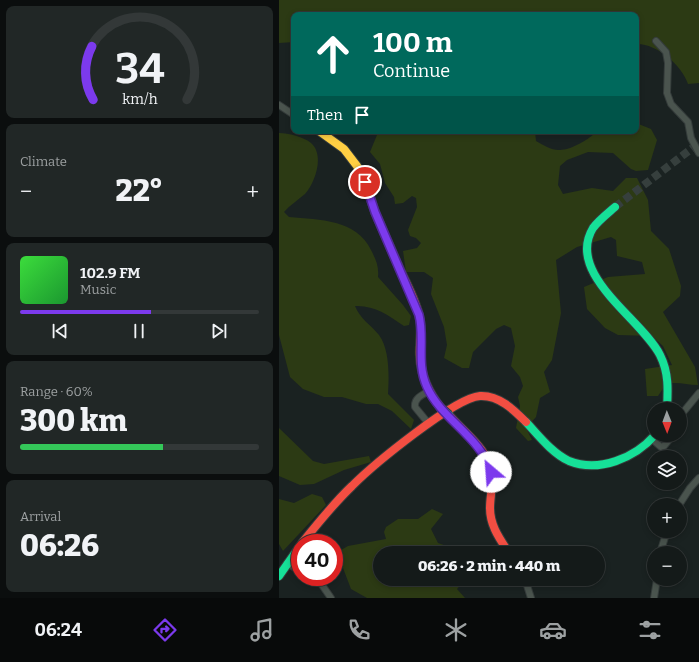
<!DOCTYPE html>
<meta charset="utf-8">
<style>
body{margin:0;font-family:Bitter,serif;background:#212726;color:#f1f3f6;height:100vh;display:flex;flex-direction:column;font-size:15px;white-space:nowrap}
*{box-sizing:border-box;margin:0}
p{font-size:13px;color:#9da1a2}
.icon{flex:none;width:22px;height:22px;fill:none;stroke:currentColor;stroke-width:2;stroke-linecap:round;stroke-linejoin:round}
.map{position:relative;flex:1;overflow:hidden}
.sheet{display:flex;flex-direction:column;gap:6px;padding:6px;background:#0b0e0e;width:279px}
.sheet>*{flex:none}
.top-card{position:absolute;left:12px;top:12px;width:348px;height:122px;border-radius:8px;box-shadow:0 2px 6px #0003,0 0 0 1px #333838;background:#00695c;color:#fff;overflow:hidden}
.needle{width:26px;rotate:179deg}
.tools{position:absolute;left:368px;top:402px;display:grid;gap:8px}
.tools a{display:grid;place-items:center;width:40px;height:40px;border-radius:50%;background:#141a19;box-shadow:0 2px 6px #0003,0 0 0 1px #333838;font-size:20px}
.speed{position:absolute;left:12px;top:534px;display:flex;gap:8px;font-size:20px;font-weight:700;text-align:center}
.speed>*{display:grid;place-content:center;width:52px;height:52px;border-radius:50%;background:#141a19;box-shadow:0 2px 6px #0003,0 0 0 1px #333838;line-height:1}
.speed .limit{border:6px solid #d22;background:#fff;color:#111}
.pin{position:absolute;display:grid;place-items:center;width:34px;height:34px;color:#fff;margin:-17px;border:2px solid #fff;border-radius:50%;box-shadow:0 1px 4px #0007}
.me{position:absolute;width:44px;margin:-22px;rotate:333deg;stroke-linejoin:round;filter:drop-shadow(0 0 3px #0008)}
.turn{display:flex;align-items:center;gap:14px;height:84px;padding:0 16px;font-size:18px}
.turn .icon{width:52px;height:52px;stroke-width:2.5}
.turn b{display:block;font-size:28px;line-height:34px}
.then{display:flex;align-items:center;height:38px;padding:0 16px;background:#0003;gap:8px;font-size:15px}
.big{font-size:30px;font-weight:800;line-height:1.1}
.sheet .widget{flex:1;display:flex;flex-direction:column;justify-content:center;gap:6px;min-width:0;padding:0 14px;border-radius:8px;background:#212726}
.sheet .dial{align-items:center;gap:0}
.dial svg{height:104px;overflow:visible;fill:none;stroke:#333838;stroke-width:7;stroke-linecap:round;text-anchor:middle}
.dial text{fill:#f1f3f6;stroke:none}
.song{display:flex;align-items:center;gap:12px}
.cover{width:48px;height:48px;border-radius:6px;background:linear-gradient(135deg,hsl(120 70% 55%),hsl(130 70% 35%))}
.played{height:4px;border-radius:2px;background:linear-gradient(90deg,#7c3aed 55%,#333838 55%)}
.keys{display:flex;justify-content:space-around;direction:ltr}
.heat{display:flex;justify-content:space-between;align-items:center;font-size:22px;direction:ltr}
.charge{height:6px;border-radius:3px;background:linear-gradient(90deg,#34c759 60%,#333838 0)}
.trip{position:absolute;left:94px;top:546px;width:232px;height:40px;border-radius:20px;background:#141a19;box-shadow:0 2px 6px #0003,0 0 0 1px #333838;font-weight:800;line-height:40px;text-align:center}
.tab-bar{display:flex;height:64px;justify-content:space-around;align-items:center;background:#080a0a;color:#9da1a2}
.tab-bar .icon{width:28px;height:28px}
.tab-bar .current{color:#7c3aed}
.tab-bar b{font-size:18px;color:#f1f3f6}
main{display:flex;flex:1;min-height:0}
.map>svg:first-child{display:block}
.green{fill:#2c3a14}
.lines{fill:none;stroke-linecap:round;stroke-linejoin:round}
.secondary-tunnel{stroke:#363f3d;stroke-width:8;stroke-dasharray:8 4;stroke-linecap:butt}
.street-casing{stroke:#353c3b;stroke-width:8}
.fast-casing{stroke:#353c3b;stroke-width:10}
.slow-casing{stroke:#353c3b;stroke-width:10}
.jam-casing{stroke:#353c3b;stroke-width:10}
.street{stroke:#4a544e;stroke-width:6}
.fast{stroke:#16e098;stroke-width:8}
.slow{stroke:#ffcf43;stroke-width:8}
.jam{stroke:#f24e42;stroke-width:8}
.fast-bridge-casing{stroke:#353c3b;stroke-width:10;stroke-linecap:butt}
.fast-bridge{stroke:#16e098;stroke-width:8}
.route-casing{stroke:#51269a;stroke-width:10}
.route{stroke:#7c3aed;stroke-width:7}
</style>
<main>
<section class="sheet">
<div class="widget dial"><svg viewBox="0 0 100 80">
<path d="M14 69A42 42 0 1 1 86 69"/>
<path d="M14 69A42 42 0 0 1 13 28" stroke="#7c3aed"/>
<text x="50" y="56" font-size="32" font-weight="700">34</text>
<text x="50" y="72" font-size="11">km/h</text>
</svg></div>
<div class="widget"><p>Climate</p>
<div class="heat"><a>−</a><b class="big">22°</b><a>+</a></div>
</div>
<div class="widget">
<div class="song"><i class="cover"></i><div><b>102.9 FM</b><p>Music</p></div></div>
<div class="played"></div>
<div class="keys"><svg class="icon" aria-label="previous" viewBox="0 0 24 24"><path d="M18 5L8 12l10 7zM5 5v14"/></svg><svg class="icon" aria-label="pause" viewBox="0 0 24 24"><path d="M8 5v14M16 5v14"/></svg><svg class="icon" aria-label="next" viewBox="0 0 24 24"><path d="M6 5l10 7-10 7zM19 5v14"/></svg></div>
</div>
<div class="widget"><p>Range · 60%</p><b class="big">300 km</b><div class="charge"></div></div>
<div class="widget"><p>Arrival</p><b class="big">06:26</b></div>
</section>
<div class="map">
<svg width="420" height="598" viewBox="0 0 420 598">
<rect width="100%" height="100%" fill="#1a2221"/>
<path class="green" d="M0 0H420V83L409 84C403 65 377 43 357 44V15H15V42L0 43Z
M357 123 372 129 378 140 369 170 357 171 352 169 334 153 309 152 288 160 281 166 279 185 284 194 313 188 334 191 347 178H358L369 200 372 231 390 249 402 286 401 296 384 312 416 367 419 385C407 385 399 381 387 384L379 396H368L366 369 393 365 384 346 373 336 339 335 326 328 308 309 305 287 329 277 366 274 363 262 338 256 337 240 332 237 298 247 277 260 282 313 273 360 265 372 271 392 261 398 257 417 247 428 253 440 249 441 237 428 241 406 239 397 244 386 241 377 232 366 236 346 232 328 225 325 217 329 194 352 190 368H183L165 358 168 345 165 327 152 294 154 278 145 272H127L124 251 138 248 142 243 137 238 131 236 129 230 138 207 137 198 133 196 124 203 116 204 115 197 106 183 101 164 91 152 98 135 95 131H256L257 141C264 145 274 151 281 150 292 150 311 139 318 131H357Z
M0 133C9 133 25 137 32 143 46 155 36 183 26 194 19 200 11 205 5 212L10 217C41 220 77 219 92 250 97 260 100 266 99 277L124 305 132 316 130 325 125 326C109 315 95 305 76 306 81 319 92 325 100 335 111 350 110 377 109 394L135 420 132 429 113 411 99 404H87L63 397H45L24 389 11 377 0 335Z
M0 428 34 461 45 464 90 456 92 462 65 470 35 484 21 485 0 476Z
M33 494 43 497 47 505 4 551 0 544V499L15 503Z
M153 509 164 514 152 529 159 543 176 549 178 553H101V579H187L178 589 186 598H88L72 589 64 568 55 554 69 546 107 539 105 532 107 527 119 519H139Z"/>
<g class="lines">
<path class="secondary-tunnel" d="M336 207 420 143"/>
<defs>
<path id="street" d="M377 41 387 52 389 63 388 93 392 104 409 122 412 138 420 153
M0 105 15 115
M150 391C143 395 135 398 136 407L150 424
M401 416 420 393
M373 439 382 447 385 446 394 435
M400 505 411 488 420 478
M381 553 388 531
M8 563 21 571
M35 577 43 585 52 598
M246 579 252 598
M375 598 378 579"/>
<path id="fast" d="M336 207C328 214 320 220 314 228 286 274 363 319 381 355 390 373 389 390 388 409
M247 422C260 436 273 453 290 461 320 473 356 458 376 435
M0 576 21 546"/>
<path id="slow" d="M40 131 65 149 78 166 86 181 96 212 119 265"/>
<path id="jam" d="M119 265C126 282 138 301 141 320 143 332 140 345 141 357 142 376 150 393 162 408
M170 415C183 430 204 446 211 465 216 479 211 494 211 508 211 526 221 539 230 553
M23 543C39 523 55 503 73 486 94 465 175 398 201 396 220 395 235 410 247 422"/>
</defs>
<use href="#street" class="street-casing"/>
<use href="#fast" class="fast-casing"/>
<use href="#slow" class="slow-casing"/>
<use href="#jam" class="jam-casing"/>
<use href="#street" class="street"/>
<use href="#fast" class="fast"/>
<use href="#slow" class="slow"/>
<use href="#jam" class="jam"/>
<defs>
<path id="fast-bridge" d="M162 408 170 415"/>
</defs>
<use href="#fast-bridge" class="fast-bridge-casing"/>
<use href="#fast-bridge" class="fast-bridge"/>
</g>
<g class="lines">
<defs>
<path id="route" d="M86 182 96 212 140 315C146 339 137 363 148 387 162 419 202 437 212 472"/>
</defs>
<use href="#route" class="route-casing"/>
<use href="#route" class="route"/>
</g>
</svg>
<div class="tools">
<a><svg class="needle" viewBox="-14 -14 28 28"><path d="M0-13l5 13h-10z" fill="#e53935"/><path d="M0 13l5-13h-10z" fill="#9da1a2"/></svg></a>
<a><svg class="icon" aria-label="layers" viewBox="0 0 24 24"><path d="M12 4l9 5-9 5-9-5zM3 14l9 5 9-5"/></svg></a>
<a>+</a>
<a>−</a>
</div>
<div class="speed"><div class="limit">40</div></div>
<div class="pin" style="left:86px;top:182px;background:#d93025"><svg class="icon" aria-label="arrive" viewBox="0 0 24 24"><path d="M6 21V4h12l-3 4 3 4H6"/></svg></div>
<svg class="me" style="left:212px;top:472px" viewBox="-20 -20 40 40"><circle r="19" fill="#fff"/><path d="M0-13L10 11 0 6-10 11z" fill="#7c3aed"/></svg>
<div class="trip">06:26 · 2 min · 440 m</div>
<div class="top-card">
<div class="turn"><svg class="icon" aria-label="ahead" viewBox="0 0 24 24"><path d="M12 20V5M6 11l6-6 6 6"/></svg><div><b>100 m</b>Continue</div></div>
<div class="then">Then<svg class="icon" aria-label="arrive" viewBox="0 0 24 24"><path d="M6 21V4h12l-3 4 3 4H6"/></svg></div>
</div>
</div>
</main>
<nav class="tab-bar">
<b>06:24</b>
<svg class="icon current" aria-label="directions" viewBox="0 0 24 24"><path d="M12 3l9 9-9 9-9-9zM9 14v-3h6M13 9l2 2-2 2"/></svg>
<svg class="icon" aria-label="music" viewBox="0 0 24 24"><path d="M9 18V5l10-2v13"/><circle cx="6" cy="18" r="3"/><circle cx="16" cy="16" r="3"/></svg>
<svg class="icon" aria-label="phone" viewBox="0 0 24 24"><path d="M5 4h4l2 5-3 2q2 4 5 5l2-3 5 2v4C11 20 4 13 5 4z"/></svg>
<svg class="icon" aria-label="climate" viewBox="0 0 24 24"><path d="M12 3v18M4 7l16 10M4 17L20 7"/></svg>
<svg class="icon" aria-label="car" viewBox="0 0 24 24"><path d="M5 17H2v-5l4-1 3-4h7l3 4 3 1v5h-3M9 17h6M6 11h13"/><circle cx="7" cy="17" r="2"/><circle cx="17" cy="17" r="2"/></svg>
<svg class="icon" aria-label="filters" viewBox="0 0 24 24"><path d="M4 7h16M4 17h16"/><circle cx="9" cy="7" r="2"/><circle cx="15" cy="17" r="2"/></svg>
</nav>
